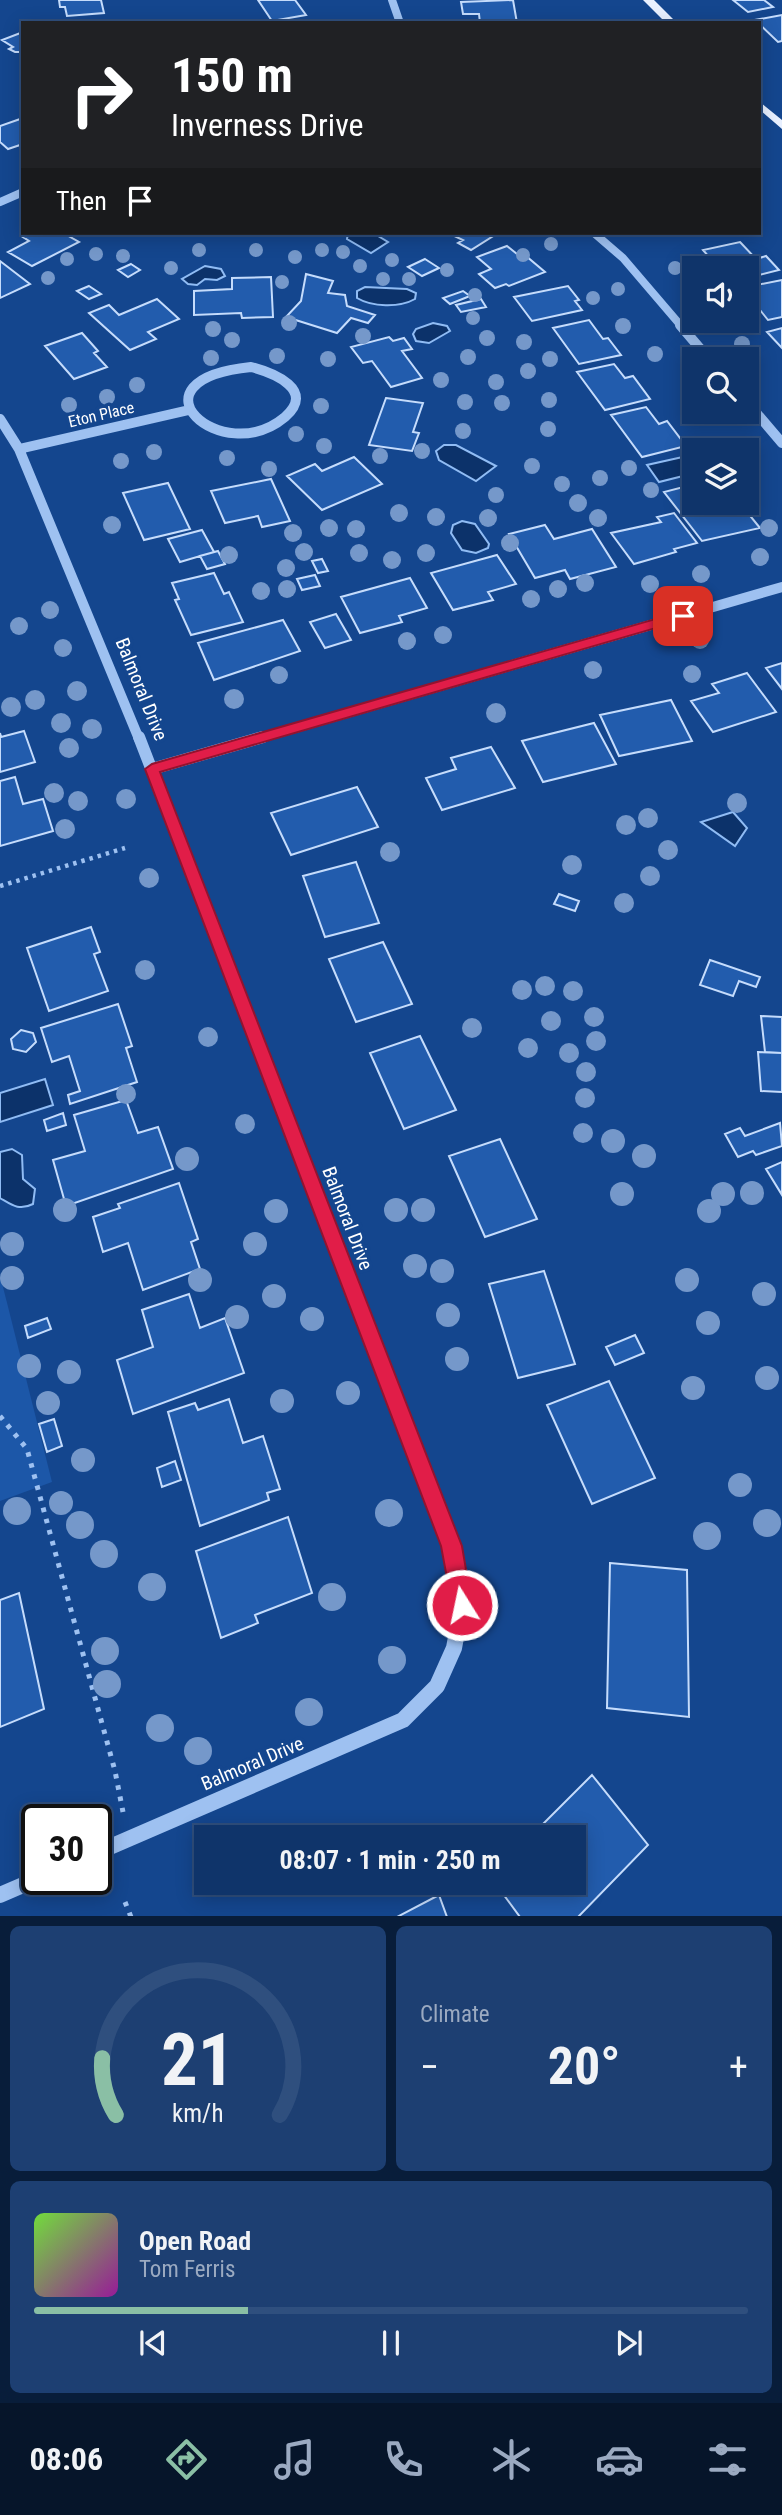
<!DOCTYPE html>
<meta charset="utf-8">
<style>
body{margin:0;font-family:"Roboto Condensed",sans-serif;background:#1d3f72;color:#f1f3f6;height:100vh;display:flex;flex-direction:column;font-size:26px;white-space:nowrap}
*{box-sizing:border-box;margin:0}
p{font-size:23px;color:#9baac1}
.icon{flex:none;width:38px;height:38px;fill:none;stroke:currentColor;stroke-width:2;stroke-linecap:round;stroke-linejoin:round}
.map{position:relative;height:1916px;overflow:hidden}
.drawer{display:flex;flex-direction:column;gap:10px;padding:10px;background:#081d3a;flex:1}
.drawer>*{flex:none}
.hud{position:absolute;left:21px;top:21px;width:740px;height:214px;border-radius:0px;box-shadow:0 4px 18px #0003,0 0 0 2px #2f4f7e;background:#202124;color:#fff;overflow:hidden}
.fabs{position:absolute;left:682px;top:256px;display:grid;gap:14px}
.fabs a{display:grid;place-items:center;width:77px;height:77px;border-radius:0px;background:#0f346a;box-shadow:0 4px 18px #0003,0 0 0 2px #2f4f7e;font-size:35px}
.speed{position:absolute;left:21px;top:1804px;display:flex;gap:14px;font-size:35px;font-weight:700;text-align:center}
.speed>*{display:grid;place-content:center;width:91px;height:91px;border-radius:50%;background:#0f346a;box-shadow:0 4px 18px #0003,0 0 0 2px #2f4f7e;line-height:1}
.speed .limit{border:4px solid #111;border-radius:10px;background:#fff;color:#111}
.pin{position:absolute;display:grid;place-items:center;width:60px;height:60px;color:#fff;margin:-30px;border-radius:14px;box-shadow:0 4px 10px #0006}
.me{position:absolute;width:77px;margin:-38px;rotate:350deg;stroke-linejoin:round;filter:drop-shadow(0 0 5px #0008)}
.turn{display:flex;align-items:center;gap:24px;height:147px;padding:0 35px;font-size:32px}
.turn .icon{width:91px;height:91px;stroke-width:2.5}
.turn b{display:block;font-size:49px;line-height:60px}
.then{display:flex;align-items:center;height:66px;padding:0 35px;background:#0003;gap:14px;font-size:26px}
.big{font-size:52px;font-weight:700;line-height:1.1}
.drawer .card{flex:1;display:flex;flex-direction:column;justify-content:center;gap:10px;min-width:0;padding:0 24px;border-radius:10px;background:#1d3f72}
.drawer .dial{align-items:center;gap:0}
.dial svg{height:182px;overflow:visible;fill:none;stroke:#2f4f7e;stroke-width:7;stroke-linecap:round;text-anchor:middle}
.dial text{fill:#f1f3f6;stroke:none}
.song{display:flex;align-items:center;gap:21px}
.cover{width:84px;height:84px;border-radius:10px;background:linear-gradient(135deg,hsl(100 70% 55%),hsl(300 70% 35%))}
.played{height:7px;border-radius:4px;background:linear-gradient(90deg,#8abfa5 30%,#2f4f7e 30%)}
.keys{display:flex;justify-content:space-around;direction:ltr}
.heat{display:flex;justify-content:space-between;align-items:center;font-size:38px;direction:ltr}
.drawer .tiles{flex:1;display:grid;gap:10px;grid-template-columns:1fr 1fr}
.card:last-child{grid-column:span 2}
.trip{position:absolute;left:194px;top:1825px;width:392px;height:70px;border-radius:0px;background:#0f346a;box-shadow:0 4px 18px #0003,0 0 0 2px #2f4f7e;font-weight:700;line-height:70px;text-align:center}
.dock{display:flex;height:112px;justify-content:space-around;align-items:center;background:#06152a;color:#9baac1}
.dock .icon{width:49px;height:49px}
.dock .current{color:#8abfa5}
.dock b{font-size:32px;color:#f1f3f6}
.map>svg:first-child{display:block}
.green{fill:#1c57a8}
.water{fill:#0c326a;stroke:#90bcf4;stroke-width:2}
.building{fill:#225cad;stroke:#c5dcfc;stroke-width:2}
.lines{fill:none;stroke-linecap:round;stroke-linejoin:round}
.path-far1{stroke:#9ec1f1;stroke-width:4.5;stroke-dasharray:3.5 5;stroke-linecap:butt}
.path{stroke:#9ec1f1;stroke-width:5;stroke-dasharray:4.5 7;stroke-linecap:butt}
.minor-far3{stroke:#9ec1f1;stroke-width:8}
.minor-far2{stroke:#9ec1f1;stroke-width:10}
.minor-far1{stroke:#9ec1f1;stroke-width:12}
.minor{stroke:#9ec1f1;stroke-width:16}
.major{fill:#e8f0ff;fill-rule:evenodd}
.tree{fill:#7598ca}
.route{fill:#e11d48;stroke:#92132f;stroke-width:2}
.labels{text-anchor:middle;stroke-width:7;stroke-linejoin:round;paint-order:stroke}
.far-street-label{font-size:16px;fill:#fff;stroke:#14468e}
.street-label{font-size:19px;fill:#fff;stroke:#14468e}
</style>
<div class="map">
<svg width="782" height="1917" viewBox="0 0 782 1917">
<rect width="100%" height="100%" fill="#14468e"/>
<path class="green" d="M0 1275 52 1482 0 1501Z"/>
<path class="water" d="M348 233H373L388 242 371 253 347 239Z
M205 266 221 269 225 276 217 280 205 279 197 285 188 284 182 279Z
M365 287 407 289 416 293 415 299C399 308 372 307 357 298V291Z
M433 323 447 326 450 331 429 343 416 341 413 334 416 329Z
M444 445H456L496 466 476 481 439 460 436 451Z
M687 456 695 458V473L659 482 647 465Z
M462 521 475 524 489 544 488 548 476 553 462 550 451 533 453 525Z
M733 812 747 828 735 846 701 822Z
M45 1079 53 1105 0 1122V1093Z
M12 1149 22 1155 23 1179 35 1189 33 1204C19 1211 12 1205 0 1198V1152Z"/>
<path class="building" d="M59 0H101L104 13 67 16 65 7H60Z
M258 0H295L306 15 272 21Z
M513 0 517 23H480L479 14H463L461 2Z
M733 0H764L773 7 748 12Z
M782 15V41L778 42 755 20Z
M23 32V52H15L9 49 13 47 2 40Z
M23 118V144L8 149 0 142V126Z
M31 233H63L79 242 32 266 8 252 29 241 23 237Z
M448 233H498L471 250 458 243 463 240Z
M740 242 756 259 766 256 779 270 747 278V268L709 266 716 265 703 250Z
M507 246 522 258 526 256 545 272 509 286 506 284 495 288 479 274 491 269 477 257Z
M425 259 439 268 422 276 408 267Z
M0 261 30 284 0 298Z
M131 264 140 270 128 277 118 270Z
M306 274 333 281 328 293 345 295 347 306 375 315 368 323 351 318 337 333 286 317 301 301Z
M271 277 273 317 242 318 241 313 194 315V291L232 289V278Z
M782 280V317L768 320 760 310 747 312V287Z
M89 286 101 294 89 299 77 291Z
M568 286 579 300 575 301 582 310 532 321 514 297Z
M463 291 470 296 450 304 443 298Z
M157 299 179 319 148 332 156 339 130 350 89 313 109 305 119 315Z
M481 299 486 307 461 312 456 305Z
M589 320 603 339 608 338 621 355 579 364 553 328Z
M782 328V348L767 332Z
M82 333 98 351 94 353 107 367 74 379 45 346Z
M389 337 393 341 404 338 412 349 402 351 422 378 391 387 372 361 363 363 351 347Z
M614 364 625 378 633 376 650 399 605 410 577 372Z
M386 398 423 403 413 432 419 433 412 451 369 445Z
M646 407 659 424 667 421 686 446 642 457 611 415Z
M354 457 382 484 322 510 287 476 315 464 322 471Z
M271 479 290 521 262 527 258 516 225 523 211 491Z
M168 483 190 529 144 540 123 493Z
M695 484V502H734L739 508 743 507 760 528 702 541 664 492Z
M674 513 697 543 674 549 676 552 634 564 611 533 661 522 657 517Z
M545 525 554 539 592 529 616 567 570 579 565 570 535 578 509 534Z
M202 530 214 552 180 562 168 539Z
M218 551 225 564 207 569 200 556Z
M497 555 516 584 488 592 493 600 453 610 431 573Z
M322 559 328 571 318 573 312 561Z
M214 573 224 594 229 592 243 622 191 635 175 600 179 599 172 583Z
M315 575 320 586 302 590 297 579Z
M410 578 427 608 399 616 402 622 360 633 341 597Z
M336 614 351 640 325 648 310 622Z
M283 620 300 651 214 680 198 643Z
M782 663V689L766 668Z
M747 673 776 712 713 732 691 701 719 693 712 684Z
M671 700 692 741 619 756 600 715Z
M594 723 616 764 543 782 522 741Z
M24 731 35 762 0 772V733L1 737Z
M491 747 515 788 442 810 426 778 456 769 451 758Z
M15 777 23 804 43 799 53 831 0 846V781Z
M357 787 378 827 291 855 271 813Z
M356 862 379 923 325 937 303 876Z
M559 894 579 901 575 911 554 904Z
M91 927 100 952 94 954 108 991 49 1011 27 948Z
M383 942 412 1004 356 1022 329 959Z
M710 960 760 977 756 987 739 981 733 996 700 985Z
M118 1004 132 1046 126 1048 137 1082 70 1104 68 1095 80 1091 69 1056 52 1062 41 1028Z
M761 1016 782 1017V1053L765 1052Z
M21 1030 33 1033 36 1042 26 1052 13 1049 11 1039Z
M420 1036 456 1110 404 1129 370 1053Z
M758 1052 782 1053V1092L761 1091Z
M126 1100 138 1133 158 1127 173 1169 66 1206 53 1160 85 1151 74 1115Z
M63 1113 66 1125 47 1131 44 1120Z
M780 1123 782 1146 756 1155 753 1151 738 1157 725 1134 740 1128 745 1136Z
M500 1139 537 1219 485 1237 449 1156Z
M782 1162V1195L766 1169Z
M179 1183 198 1239 191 1242 200 1269 143 1290 128 1243 103 1252 93 1217 120 1208 118 1204Z
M544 1271 575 1364 518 1378 489 1284Z
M189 1294 200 1328 225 1318 244 1373 133 1414 117 1360 153 1347 142 1310Z
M47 1318 51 1329 28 1338 25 1326Z
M635 1335 644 1353 615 1365 606 1347Z
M609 1381 655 1478 592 1504 547 1405Z
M229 1399 243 1443 263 1436 280 1489 267 1493 269 1500 200 1526 168 1412 195 1403 198 1410Z
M54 1419 62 1446 47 1452 39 1424Z
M175 1461 181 1480 162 1487 157 1468Z
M288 1517 312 1593 255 1615 258 1623 221 1638 196 1551Z
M610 1563 687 1570 689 1717 607 1708Z
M19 1593 44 1709 0 1727V1600Z
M592 1775 648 1845 578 1917H520L495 1883H574V1838H529Z
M439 1895 447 1917H397Z"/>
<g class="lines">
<path class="path-far1" d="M0 886 125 848"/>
<path class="path" d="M0 1416 27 1449 115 1771 123 1812
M125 1902 131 1917"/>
<path class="minor-far3" d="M392 0 400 23
M0 202 23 192
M594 233 623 258 682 327"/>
<path class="minor-far2" d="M680 325 709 359
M251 367C274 373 316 390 285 417 222 470 122 380 251 367Z
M747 402 782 443
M0 419 19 449 139 739
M19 449 189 410
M257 739 782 587"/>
<path class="minor-far1" d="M139 737 341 1259
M152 769 263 737"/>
<path class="minor" d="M96 1853 403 1720 437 1686 454 1648 462 1605 452 1546 341 1258
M0 1895 37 1879"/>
<path class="major" d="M643 0H654L677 23H666Z
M760 102 782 120V129L760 110Z"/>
</g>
<g class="tree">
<circle cx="551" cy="244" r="7"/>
<circle cx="199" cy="250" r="7"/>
<circle cx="256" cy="250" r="7"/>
<circle cx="322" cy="250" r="7"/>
<circle cx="343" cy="252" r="7"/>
<circle cx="96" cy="254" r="7"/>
<circle cx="523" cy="255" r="7"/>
<circle cx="123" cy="256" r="7"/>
<circle cx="295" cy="257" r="7"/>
<circle cx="67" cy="259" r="7"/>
<circle cx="392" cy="260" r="7"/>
<circle cx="360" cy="266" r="7"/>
<circle cx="171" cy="268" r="7"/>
<circle cx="675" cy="268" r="7"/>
<circle cx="447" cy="270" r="7"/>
<circle cx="48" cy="278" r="7"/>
<circle cx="383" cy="279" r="7"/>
<circle cx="409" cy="279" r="7"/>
<circle cx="282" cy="282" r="7"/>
<circle cx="618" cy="289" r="7"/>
<circle cx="475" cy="295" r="7"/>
<circle cx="593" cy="298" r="7"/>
<circle cx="473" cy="318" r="7"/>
<circle cx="289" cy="323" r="8"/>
<circle cx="623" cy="326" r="8"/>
<circle cx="213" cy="329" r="8"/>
<circle cx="363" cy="336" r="8"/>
<circle cx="487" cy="338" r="8"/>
<circle cx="232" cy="340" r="8"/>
<circle cx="524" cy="342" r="8"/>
<circle cx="742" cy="344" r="8"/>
<circle cx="655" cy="354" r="8"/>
<circle cx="277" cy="356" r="8"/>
<circle cx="468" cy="357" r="8"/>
<circle cx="211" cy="358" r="8"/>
<circle cx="328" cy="359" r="8"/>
<circle cx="550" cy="359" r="8"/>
<circle cx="528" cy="371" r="8"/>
<circle cx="441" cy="380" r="8"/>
<circle cx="496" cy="382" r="8"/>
<circle cx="137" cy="385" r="8"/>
<circle cx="107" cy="397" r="8"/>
<circle cx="549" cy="400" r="8"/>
<circle cx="465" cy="402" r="8"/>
<circle cx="502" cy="403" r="8"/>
<circle cx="69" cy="405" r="8"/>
<circle cx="321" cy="406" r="8"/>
<circle cx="548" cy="429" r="8"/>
<circle cx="463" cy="431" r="8"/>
<circle cx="296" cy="434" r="8"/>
<circle cx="324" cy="446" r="8"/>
<circle cx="422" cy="451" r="8"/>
<circle cx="154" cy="452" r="8"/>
<circle cx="380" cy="456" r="8"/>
<circle cx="227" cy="458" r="8"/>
<circle cx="121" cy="461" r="8"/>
<circle cx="532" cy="466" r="8"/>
<circle cx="629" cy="468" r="8"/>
<circle cx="269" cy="469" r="8"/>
<circle cx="600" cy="478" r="8"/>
<circle cx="562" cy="484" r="8"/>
<circle cx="651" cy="490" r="8"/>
<circle cx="496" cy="495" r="8"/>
<circle cx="578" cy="503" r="9"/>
<circle cx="399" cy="513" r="9"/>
<circle cx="436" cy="517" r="9"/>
<circle cx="488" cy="518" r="9"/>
<circle cx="598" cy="518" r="9"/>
<circle cx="112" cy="525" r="9"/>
<circle cx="329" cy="528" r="9"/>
<circle cx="769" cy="528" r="9"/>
<circle cx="356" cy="529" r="9"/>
<circle cx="293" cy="533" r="9"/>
<circle cx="510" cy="543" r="9"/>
<circle cx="304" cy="552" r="9"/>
<circle cx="359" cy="553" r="9"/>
<circle cx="426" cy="553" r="9"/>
<circle cx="229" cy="555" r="9"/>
<circle cx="760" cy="557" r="9"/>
<circle cx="392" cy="560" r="9"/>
<circle cx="286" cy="568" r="9"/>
<circle cx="701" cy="574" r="9"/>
<circle cx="585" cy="583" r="9"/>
<circle cx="650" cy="584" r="9"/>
<circle cx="287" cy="589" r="9"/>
<circle cx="558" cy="589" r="9"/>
<circle cx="261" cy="591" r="9"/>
<circle cx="531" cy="599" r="9"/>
<circle cx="50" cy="610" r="9"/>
<circle cx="19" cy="626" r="9"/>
<circle cx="443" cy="635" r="9"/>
<circle cx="700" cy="640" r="9"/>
<circle cx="407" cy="641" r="9"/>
<circle cx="63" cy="648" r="9"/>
<circle cx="593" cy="670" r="9"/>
<circle cx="692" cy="674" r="9"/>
<circle cx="279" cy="675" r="9"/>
<circle cx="77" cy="691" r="10"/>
<circle cx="234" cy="699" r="10"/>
<circle cx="35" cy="700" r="10"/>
<circle cx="11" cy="707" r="10"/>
<circle cx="496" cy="713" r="10"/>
<circle cx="61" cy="723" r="10"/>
<circle cx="92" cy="729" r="10"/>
<circle cx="69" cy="748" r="10"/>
<circle cx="54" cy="793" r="10"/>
<circle cx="126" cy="799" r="10"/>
<circle cx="78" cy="801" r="10"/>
<circle cx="737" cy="803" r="10"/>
<circle cx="648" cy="818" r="10"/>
<circle cx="626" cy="825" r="10"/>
<circle cx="65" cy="829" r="10"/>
<circle cx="668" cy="850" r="10"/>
<circle cx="390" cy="852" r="10"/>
<circle cx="572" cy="865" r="10"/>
<circle cx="650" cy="876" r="10"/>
<circle cx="149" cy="878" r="10"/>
<circle cx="624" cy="903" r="10"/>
<circle cx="145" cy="970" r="10"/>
<circle cx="545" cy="986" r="10"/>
<circle cx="522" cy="990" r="10"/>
<circle cx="573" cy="991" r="10"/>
<circle cx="594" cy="1017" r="10"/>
<circle cx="551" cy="1021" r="10"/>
<circle cx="472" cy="1028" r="10"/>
<circle cx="208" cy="1037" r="10"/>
<circle cx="596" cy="1041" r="10"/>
<circle cx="528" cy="1048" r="10"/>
<circle cx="569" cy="1053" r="10"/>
<circle cx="586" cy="1072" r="10"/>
<circle cx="126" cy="1094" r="10"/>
<circle cx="585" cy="1098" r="10"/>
<circle cx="245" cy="1124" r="10"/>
<circle cx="583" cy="1133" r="10"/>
<circle cx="613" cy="1141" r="12"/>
<circle cx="644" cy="1156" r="12"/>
<circle cx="187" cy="1159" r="12"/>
<circle cx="752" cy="1193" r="12"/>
<circle cx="622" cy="1194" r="12"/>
<circle cx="723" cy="1194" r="12"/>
<circle cx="65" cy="1210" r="12"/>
<circle cx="396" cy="1210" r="12"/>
<circle cx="423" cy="1210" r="12"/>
<circle cx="276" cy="1211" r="12"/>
<circle cx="709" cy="1211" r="12"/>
<circle cx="12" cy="1244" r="12"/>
<circle cx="255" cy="1244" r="12"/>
<circle cx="415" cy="1266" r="12"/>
<circle cx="442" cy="1271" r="12"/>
<circle cx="12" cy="1278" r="12"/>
<circle cx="200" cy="1280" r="12"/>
<circle cx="687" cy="1280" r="12"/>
<circle cx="764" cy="1294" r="12"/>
<circle cx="274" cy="1296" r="12"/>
<circle cx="448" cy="1315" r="12"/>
<circle cx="237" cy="1317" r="12"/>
<circle cx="312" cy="1319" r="12"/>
<circle cx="708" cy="1323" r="12"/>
<circle cx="457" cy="1359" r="12"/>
<circle cx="29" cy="1366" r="12"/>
<circle cx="69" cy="1372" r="12"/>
<circle cx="767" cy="1378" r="12"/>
<circle cx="693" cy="1388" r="12"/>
<circle cx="348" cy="1393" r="12"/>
<circle cx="282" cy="1401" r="12"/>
<circle cx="48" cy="1403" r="12"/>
<circle cx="83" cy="1460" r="12"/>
<circle cx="740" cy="1485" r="12"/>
<circle cx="61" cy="1503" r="12"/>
<circle cx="17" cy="1511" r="14"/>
<circle cx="389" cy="1513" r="14"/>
<circle cx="767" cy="1523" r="14"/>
<circle cx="80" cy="1525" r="14"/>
<circle cx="707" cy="1536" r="14"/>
<circle cx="104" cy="1554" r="14"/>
<circle cx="152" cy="1587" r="14"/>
<circle cx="332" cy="1597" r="14"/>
<circle cx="105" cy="1651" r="14"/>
<circle cx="392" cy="1660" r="14"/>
<circle cx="107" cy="1684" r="14"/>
<circle cx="309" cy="1712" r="14"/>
<circle cx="160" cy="1728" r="14"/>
<circle cx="198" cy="1751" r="14"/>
</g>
<path class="route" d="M683 611 689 616 687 619 160 772 462 1546 472 1605 469 1612 462 1615 455 1612 452 1605 441 1546 145 769 152 764Z"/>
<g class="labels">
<g class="far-street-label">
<text transform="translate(101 414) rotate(-13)" y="6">Eton Place</text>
</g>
<g class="street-label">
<text transform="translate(142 689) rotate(68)" y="7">Balmoral Drive</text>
<text transform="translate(348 1218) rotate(69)" y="7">Balmoral Drive</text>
<text transform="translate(252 1763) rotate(-23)" y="7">Balmoral Drive</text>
</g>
</g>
</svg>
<div class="fabs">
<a><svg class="icon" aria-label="sound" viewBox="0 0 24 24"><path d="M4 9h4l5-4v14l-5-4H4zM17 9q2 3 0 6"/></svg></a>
<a><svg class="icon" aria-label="search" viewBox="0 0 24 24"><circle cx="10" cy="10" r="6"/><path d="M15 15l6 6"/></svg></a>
<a><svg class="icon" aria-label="layers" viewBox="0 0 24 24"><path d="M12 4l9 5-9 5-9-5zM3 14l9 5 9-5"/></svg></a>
</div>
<div class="speed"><div class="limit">30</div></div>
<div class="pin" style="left:683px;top:616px;background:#d93025"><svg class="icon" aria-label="arrive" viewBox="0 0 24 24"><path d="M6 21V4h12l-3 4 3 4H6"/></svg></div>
<svg class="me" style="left:462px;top:1605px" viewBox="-20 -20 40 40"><circle r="17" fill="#e11d48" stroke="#fff" stroke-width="3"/><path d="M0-11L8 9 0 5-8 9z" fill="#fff"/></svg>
<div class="trip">08:07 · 1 min · 250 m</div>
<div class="hud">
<div class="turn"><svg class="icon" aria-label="right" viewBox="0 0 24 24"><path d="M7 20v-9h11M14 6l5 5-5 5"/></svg><div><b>150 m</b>Inverness Drive</div></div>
<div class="then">Then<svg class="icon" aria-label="arrive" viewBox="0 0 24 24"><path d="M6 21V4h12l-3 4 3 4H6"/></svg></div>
</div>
</div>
<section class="drawer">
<div class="tiles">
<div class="card dial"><svg viewBox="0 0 100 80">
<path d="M14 69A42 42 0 1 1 86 69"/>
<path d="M14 69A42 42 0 0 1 8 44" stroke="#8abfa5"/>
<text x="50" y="56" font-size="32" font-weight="700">21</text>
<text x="50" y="72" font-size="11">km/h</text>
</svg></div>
<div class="card"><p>Climate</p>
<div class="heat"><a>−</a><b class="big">20°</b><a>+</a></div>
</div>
<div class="card">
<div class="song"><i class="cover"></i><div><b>Open Road</b><p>Tom Ferris</p></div></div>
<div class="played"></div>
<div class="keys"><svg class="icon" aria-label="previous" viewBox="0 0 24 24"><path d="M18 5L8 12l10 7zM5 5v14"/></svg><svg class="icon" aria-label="pause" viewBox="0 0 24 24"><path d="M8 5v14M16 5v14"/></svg><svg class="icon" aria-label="next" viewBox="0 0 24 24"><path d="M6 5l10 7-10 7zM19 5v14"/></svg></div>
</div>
</div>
</section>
<nav class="dock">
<b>08:06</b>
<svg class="icon current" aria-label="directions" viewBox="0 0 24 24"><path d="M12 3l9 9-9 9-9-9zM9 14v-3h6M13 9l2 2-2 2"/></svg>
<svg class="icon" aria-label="music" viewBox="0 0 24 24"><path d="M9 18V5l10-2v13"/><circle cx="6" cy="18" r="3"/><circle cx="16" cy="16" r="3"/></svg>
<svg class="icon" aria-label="phone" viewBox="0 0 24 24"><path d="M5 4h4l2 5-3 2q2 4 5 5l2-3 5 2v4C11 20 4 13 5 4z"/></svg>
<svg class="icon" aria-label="climate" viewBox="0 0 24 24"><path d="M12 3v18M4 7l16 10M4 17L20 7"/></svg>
<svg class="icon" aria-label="car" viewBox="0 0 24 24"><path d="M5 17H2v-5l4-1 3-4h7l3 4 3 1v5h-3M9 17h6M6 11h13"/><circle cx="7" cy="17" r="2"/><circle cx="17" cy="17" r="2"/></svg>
<svg class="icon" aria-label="filters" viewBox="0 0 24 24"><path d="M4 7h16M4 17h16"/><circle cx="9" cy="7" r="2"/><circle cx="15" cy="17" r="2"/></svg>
</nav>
